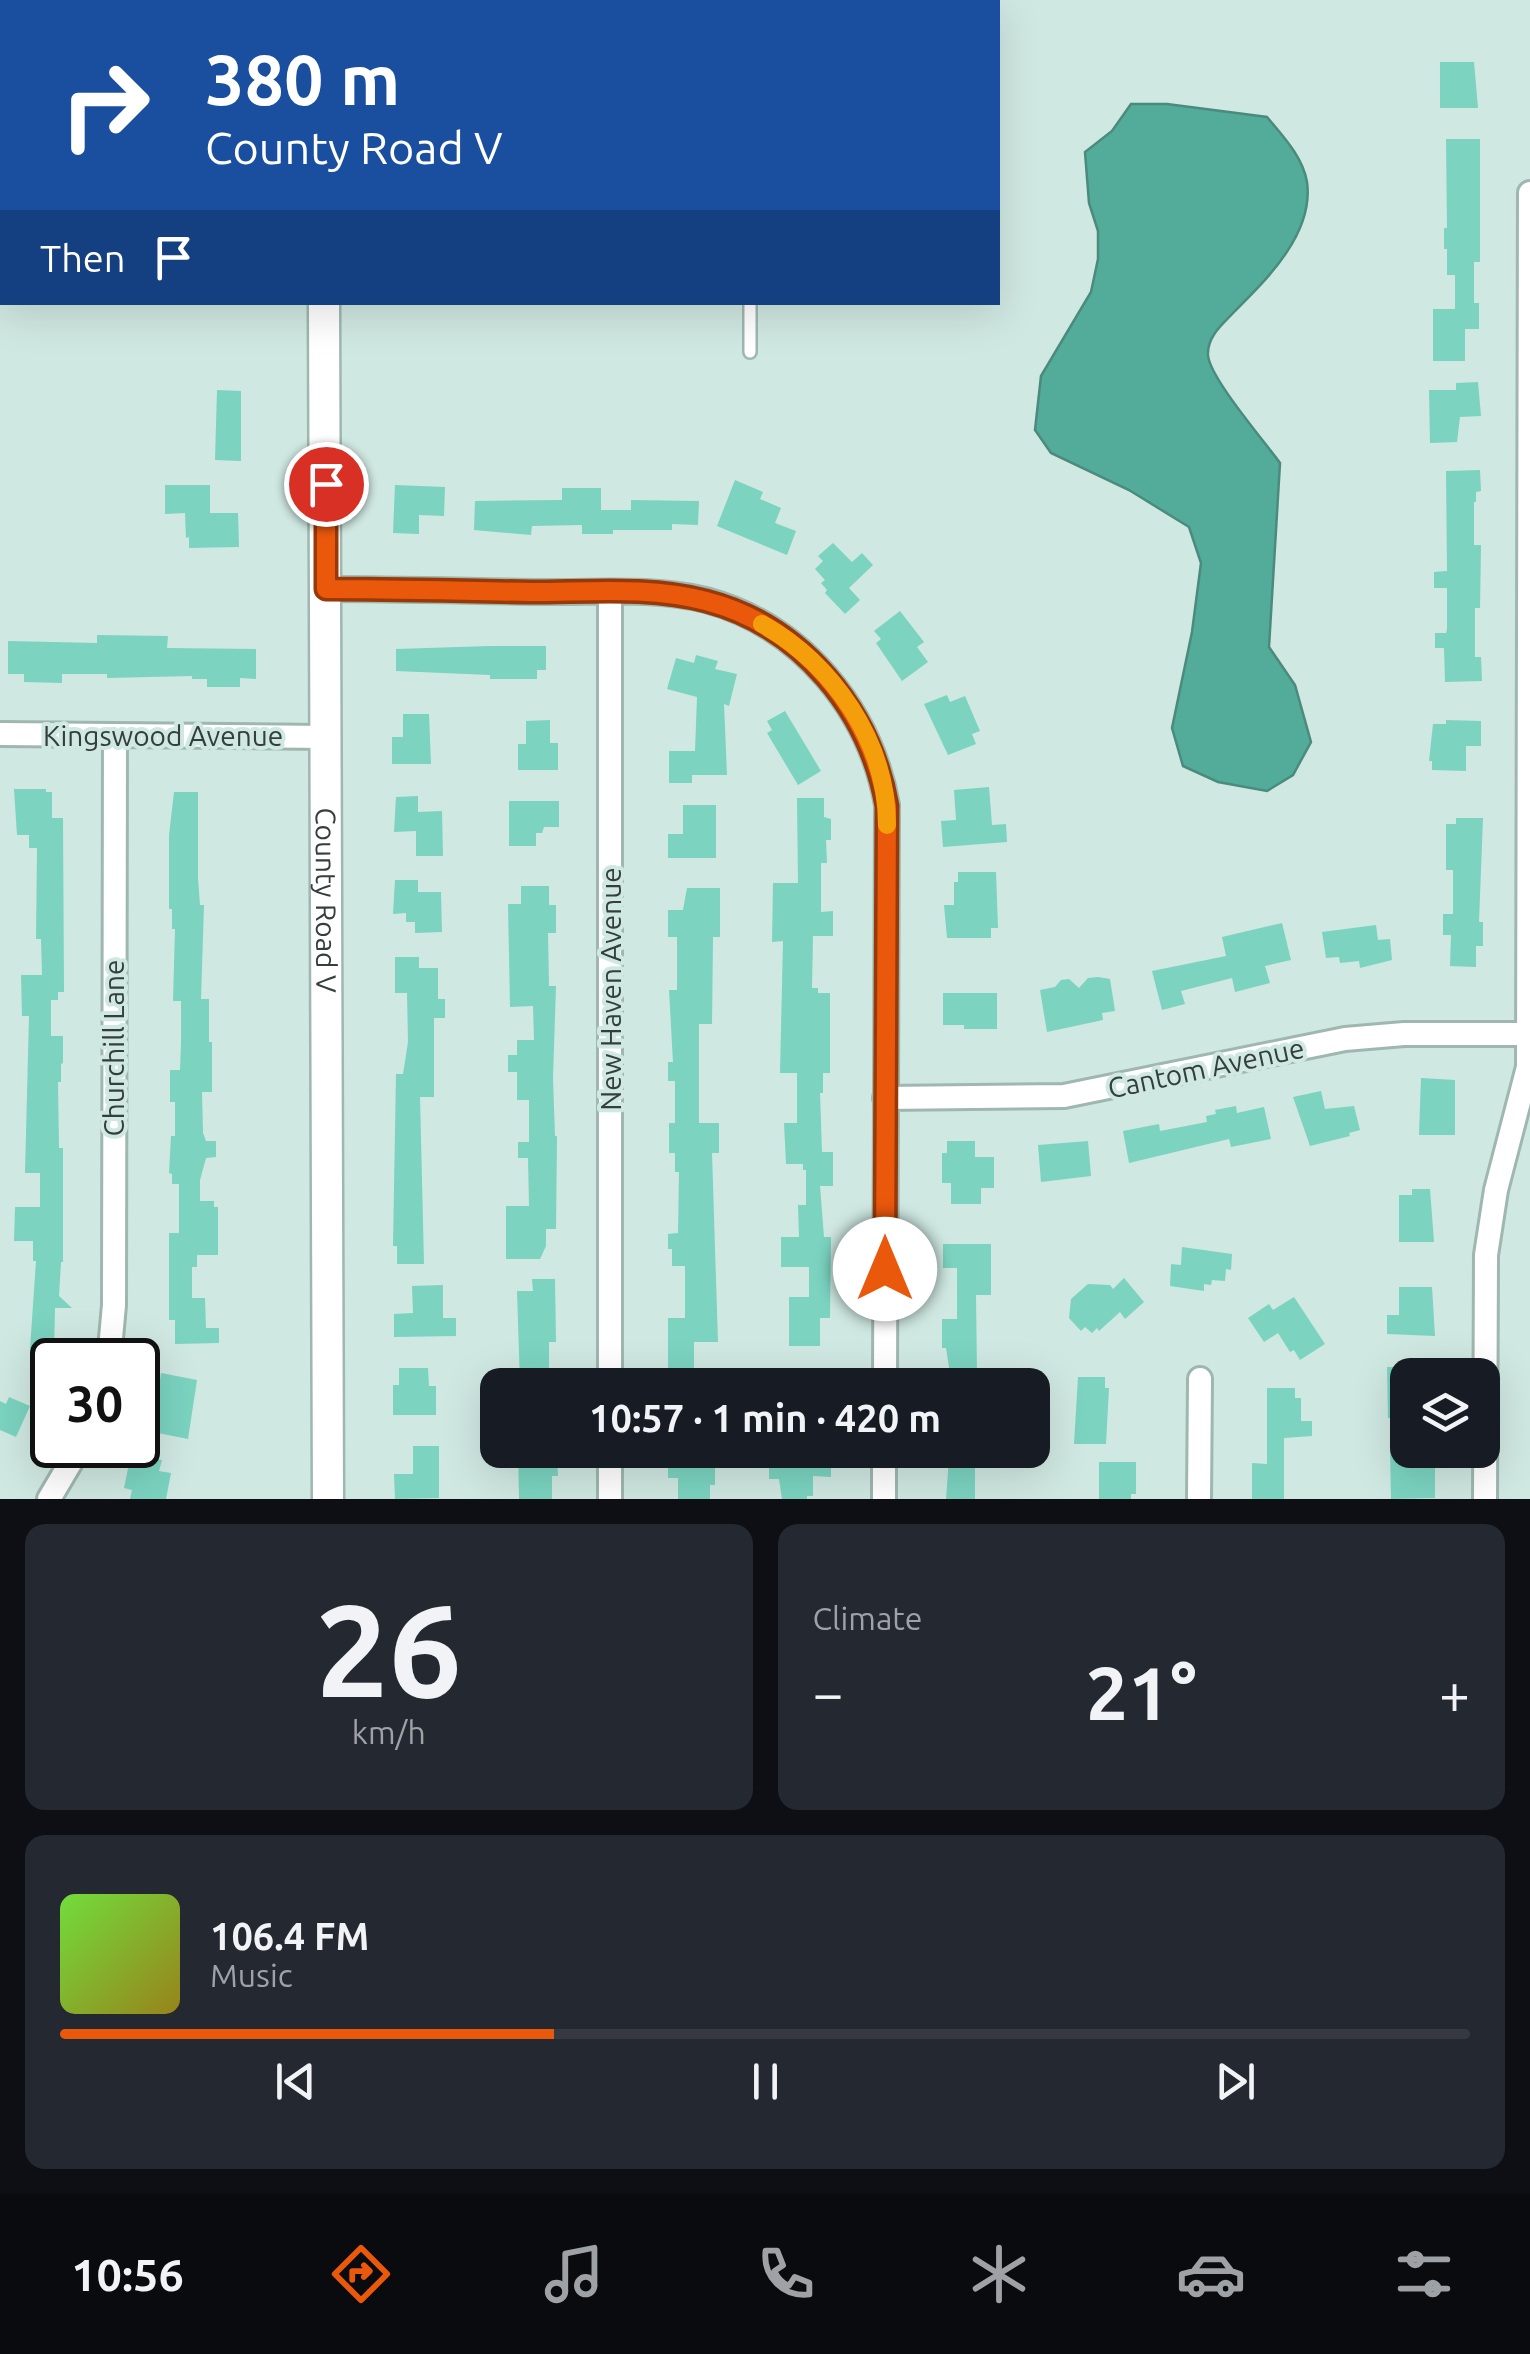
<!DOCTYPE html>
<meta charset="utf-8">
<style>
body{margin:0;font-family:Ubuntu,sans-serif;background:#242831;color:#f1f3f6;height:100vh;display:flex;flex-direction:column;font-size:38px;white-space:nowrap}
*{box-sizing:border-box;margin:0}
p{font-size:32px;color:#9ea1a6}
.icon{flex:none;width:55px;height:55px;fill:none;stroke:currentColor;stroke-width:2;stroke-linecap:round;stroke-linejoin:round}
.map{position:relative;height:1499px;overflow:hidden}
.sheet{display:flex;flex-direction:column;gap:25px;padding:25px;background:#0d0f14;flex:1}
.sheet>*{flex:none}
.guide{position:absolute;left:0px;top:0px;width:1000px;height:305px;box-shadow:0 10px 40px #0002;background:#1a4fa0;color:#fff;overflow:hidden}
.fabs{position:absolute;left:1390px;top:1358px;display:grid;gap:20px}
.fabs a{display:grid;place-items:center;width:110px;height:110px;border-radius:20px;background:#171b24;box-shadow:0 10px 40px #0002;font-size:50px}
.speed{position:absolute;left:30px;top:1338px;display:flex;gap:20px;font-size:50px;font-weight:700;text-align:center}
.speed>*{display:grid;place-content:center;width:130px;height:130px;border-radius:50%;background:#171b24;box-shadow:0 10px 40px #0002;line-height:1}
.speed .limit{border:5px solid #111;border-radius:15px;background:#fff;color:#111}
.pin{position:absolute;display:grid;place-items:center;width:85px;height:85px;color:#fff;margin:-42px;border:5px solid #fff;border-radius:50%;box-shadow:0 2px 10px #0007}
.me{position:absolute;width:110px;margin:-55px;rotate:0deg;stroke-linejoin:round;filter:drop-shadow(0 0 8px #0008)}
.turn{display:flex;align-items:center;gap:35px;height:210px;padding:0 40px;font-size:45px}
.turn .icon{width:130px;height:130px;stroke-width:2.5}
.turn b{display:block;font-size:70px;line-height:85px}
.then{display:flex;align-items:center;height:95px;padding:0 40px;background:#0003;gap:20px;font-size:38px}
.big{font-size:75px;font-weight:700;line-height:1.1}
.sheet .card{flex:1;display:flex;flex-direction:column;justify-content:center;gap:15px;min-width:0;padding:0 35px;border-radius:20px;background:#242831}
.sheet .dial{align-items:center;gap:0}
.dial b{font-size:130px;line-height:1}
.song{display:flex;align-items:center;gap:30px}
.cover{width:120px;height:120px;border-radius:15px;background:linear-gradient(135deg,hsl(100 70% 55%),hsl(50 70% 35%))}
.played{height:10px;border-radius:5px;background:linear-gradient(90deg,#ea580c 35%,#363941 35%)}
.keys{display:flex;justify-content:space-around;direction:ltr}
.heat{display:flex;justify-content:space-between;align-items:center;font-size:55px;direction:ltr}
.sheet .tiles{flex:1;display:grid;gap:25px;grid-template-columns:1fr 1fr}
.card:last-child{grid-column:span 2}
.trip{position:absolute;left:480px;top:1368px;width:570px;height:100px;border-radius:20px;background:#171b24;box-shadow:0 10px 40px #0002;font-weight:700;line-height:100px;text-align:center}
.tabs{display:flex;height:160px;justify-content:space-around;align-items:center;background:#090b0e;color:#9ea1a6}
.tabs .icon{width:70px;height:70px}
.tabs .on{color:#ea580c}
.tabs b{font-size:45px;color:#f1f3f6}
.map>svg:first-child{display:block}
.water{fill:#53ac9a;stroke:#4a8b7e;stroke-width:2.5}
.building{fill:#7bd3c0}
.lines{fill:none;stroke-linecap:round;stroke-linejoin:round}
.lane-casing{stroke:#9fb7b0;stroke-width:16}
.street-casing{stroke:#9fb7b0;stroke-width:28}
.secondary-casing{stroke:#9fb7b0;stroke-width:35}
.path{stroke:#94a7a2;stroke-width:4;stroke-dasharray:8 8;stroke-linecap:butt}
.lane{stroke:#fff;stroke-width:11}
.street{stroke:#fff;stroke-width:22}
.secondary{stroke:#fff;stroke-width:30}
.route-casing{stroke:#983908;stroke-width:25}
.route{stroke:#ea580c;stroke-width:18}
.slow{stroke:#f59e0b;stroke-width:18}
.labels{text-anchor:middle;stroke-width:8;stroke-linejoin:round;paint-order:stroke}
.street-label{font-size:28px;fill:#343e3c;stroke:#cfe8e1}
</style>
<div class="map">
<svg width="1530" height="1499" viewBox="0 0 1530 1499">
<rect width="100%" height="100%" fill="#cfe8e1"/>
<path class="water" d="M1131 104H1167L1267 117C1282 135 1303 157 1307 182 1314 233 1268 278 1235 311 1223 324 1207 336 1208 355 1209 377 1265 442 1280 463L1269 647 1295 685 1311 742 1293 775 1267 791 1218 782 1183 766 1172 728 1192 632 1201 563 1189 527 1129 490 1051 453 1035 430 1041 376 1091 292 1098 259V231L1089 203 1085 152 1112 131Z"/>
<path class="building" d="M1440 62H1474L1478 108H1440Z
M1446 139H1480V262H1474V303H1479V329H1465V361H1433V309H1455V275H1447V249H1444V228H1447Z
M1478 382 1481 416 1460 417 1457 442 1430 443 1429 390H1456V383Z
M217 390 241 391V461L215 460Z
M1480 470 1481 491 1476 492V502H1474V545H1481L1480 608H1475V657H1481L1482 681 1445 682 1444 648H1435V633H1446L1447 629V588H1434V572L1447 571 1446 471Z
M735 480 763 492 760 499 781 508 775 523 796 531 787 555 717 526Z
M165 485H210V513H238L239 547 189 548V537L186 538 185 513 165 514Z
M395 485 445 487 444 516 419 515V534L393 533Z
M562 488H601V510H631V500L699 501 698 525 672 524V530H613V534H582V525L532 526 531 535 474 530 475 501 562 500Z
M833 543 852 562 862 553 873 565 849 588 860 600 845 614 825 593 827 590 821 583 825 580 815 569 823 561 818 556Z
M900 611 924 642 917 647 928 662 902 681 876 643 881 639 874 631Z
M97 635 168 636 167 648 256 649V679L240 678V687H207V679H192V676L107 678V674H62V683L24 682V674H8V641L97 643Z
M490 646H546V670H537V679H490V675L396 671V649Z
M696 655 718 661 715 669 737 674 729 706 724 704 727 775H692V783H669V751H695L697 697 667 689 676 658 694 663Z
M947 695 950 702 965 696 980 731 972 734 976 744 948 755 924 704Z
M785 711 821 771 798 785 767 733 772 730 767 721Z
M403 714H429L431 764H392V737H403Z
M550 720V743H558V770H518V744H526V721Z
M1446 720 1481 721V746H1466V771L1432 770V761H1429L1433 724H1446Z
M989 787 992 825 1006 824 1007 842 943 847 941 821 956 820 954 790Z
M14 789H46V792H52V818H63L64 992H58V1000H51V1036H63V1063L61 1064V1082H58L59 1148H63V1262H61L59 1296 72 1308H55L54 1350 30 1349 36 1261H33V1241H14L15 1207H40V1173H25L29 1016H22L21 975H42L41 939H36L37 848H29V835H17Z
M174 792H198V878L200 905H204L201 999H209V1042H212V1092H202L203 1133 206 1141H216V1157L206 1158 200 1180V1201H214V1207H218V1255H197V1267H192V1298H205L206 1328H219V1343L175 1344V1320H169V1233H179V1184H172V1174L169 1173 171 1136H175V1102H170V1070H180L181 1043V1001H173L175 929H172V909H169V835Z
M418 796V812L442 811 443 856H416V831L394 832 396 797Z
M797 798H824V817L831 819V840H826L827 863H821V912L833 911V936H813L812 988H818V993H830V1073H823V1093H820L822 1152H833V1186H820L824 1237H831L830 1318H820V1346H789V1297H809V1267H781V1237H799L798 1205H806V1170H803V1164H786L784 1123H797V1073H780L783 941 772 942 773 883H798Z
M509 801H559V827H544L542 833H536V846H509Z
M683 805H716V858H668V834H683Z
M1456 818H1483L1479 922H1483V946H1476V967L1450 966 1451 935H1443V914H1453V870H1446V824H1456Z
M958 872H996L998 928H991V938H947L944 905H954V882H958Z
M395 880H418V892H441L442 932 415 933V922H406V913L393 914Z
M521 886H549V905H556V933H548L549 986H556L553 1078 555 1136H557L556 1229H546V1246L540 1259H506V1206H529L528 1158H518V1142H529V1100H517V1072H508V1055H517V1040H534L533 1006 510 1007 508 904H521Z
M687 888H720V937H713L712 1024H699V1123H719V1153H712L718 1342H694V1385H668V1318H685V1266H672V1249H668V1234L678 1233 679 1172H675V1153H669V1123H675V1081H668V1062H673L669 990H677V937H668V910H683Z
M1282 923 1291 960 1265 966 1270 983 1235 992 1232 978 1181 991 1185 1004 1162 1010 1152 971 1226 956 1222 937Z
M1376 925 1378 940 1390 939 1392 960 1360 968 1359 961 1340 963 1339 957 1326 958 1322 932Z
M395 957H419V968H438V999H445V1018H434V1097H420L424 1264H397V1246H393L396 1074H403L408 1042 407 993H395Z
M1098 977 1110 979 1115 1011 1102 1013 1103 1020 1047 1032 1040 990 1055 987 1061 980 1069 979 1079 988 1088 978Z
M943 993H997V1029H964V1025H943Z
M1421 1078 1455 1080V1135H1419Z
M1321 1091 1325 1109 1354 1106 1360 1130 1349 1133 1350 1136 1310 1146 1293 1097Z
M1236 1106 1237 1113 1264 1107 1271 1139 1231 1147 1229 1139 1129 1163 1123 1131 1159 1124 1160 1131 1207 1122 1206 1116 1216 1114 1215 1110Z
M947 1141H975V1157H994V1188H981V1204H951V1183H942V1153H947Z
M1088 1141 1091 1176 1041 1182 1038 1145Z
M1412 1189H1430L1434 1242H1399V1195H1412Z
M943 1244H991V1295H976L977 1374H950L946 1348H942V1319H957V1268H943Z
M1182 1247 1232 1254 1231 1270 1226 1269 1225 1281 1212 1280 1211 1285 1204 1284V1291L1170 1286 1171 1264 1181 1265Z
M1124 1278 1144 1302 1125 1319 1120 1312 1099 1331 1097 1328 1092 1333 1085 1327 1081 1331 1069 1318 1071 1299 1088 1284 1110 1285 1113 1289Z
M532 1279H555L556 1342H549V1385H520L517 1291H533Z
M443 1285V1318H456V1336L394 1337V1314L413 1313 412 1286Z
M1399 1287H1432L1435 1336 1387 1334V1315H1399Z
M1294 1297 1325 1344 1300 1360 1294 1350 1290 1352 1278 1333 1264 1342 1248 1318 1269 1304 1273 1310Z
M1387 1367H1408V1418H1388Z
M399 1368H428L429 1386H436V1415H393V1385H399Z
M161 1373 197 1380 188 1439 153 1432Z
M1078 1377H1105V1388H1109L1106 1444H1074Z
M1267 1388H1295V1398H1301V1421H1312V1436L1284 1438V1499H1252V1463L1267 1464Z
M9 1397 30 1406 16 1437 0 1430V1401L6 1404Z
M413 1446H439V1498L395 1499 394 1474H413Z
M1390 1448 1431 1450V1459L1435 1462V1498L1391 1499Z
M668 1450H691V1455H715V1485H710V1499H678V1478H668Z
M810 1450H831V1477L813 1476V1496H807V1499H782L779 1479H769V1463H778V1453L810 1454Z
M557 1451 558 1476H552V1499H519L518 1452Z
M131 1454 162 1460 159 1471 171 1473 166 1499H130L132 1490 124 1488Z
M949 1458H975V1499H946Z
M1099 1462H1136V1494H1131V1499H1099Z"/>
<g class="lines">
<defs>
<path id="lane" d="M750 302V352"/>
<path id="street" d="M326 589C397 589 468 591 539 592 593 593 653 587 706 600 802 626 870 710 887 805L885 1385
M0 734 326 737
M885 1098 1064 1096 1345 1039 1404 1034H1528
M109 1360 114 1305 115 735
M610 1385V593
M49 1499 81 1445
M610 1499V1450
M884 1499V1450
M1199 1499 1200 1379
M1485 1499 1486 1255 1496 1190 1528 1067 1530 193"/>
<g id="secondary">
<path d="M257 0 258 2"/>
<path d="M368 2V0"/>
<path d="M444 2 456 0"/>
<path id="s1" d="M324 302 328 1499"/>
</g>
</defs>
<use href="#lane" class="lane-casing"/>
<use href="#street" class="street-casing"/>
<use href="#secondary" class="secondary-casing"/>
<path class="path" d="M190 0 206 2
M215 2 216 0"/>
<use href="#lane" class="lane"/>
<use href="#street" class="street"/>
<use href="#secondary" class="secondary"/>
</g>
<g class="lines">
<defs>
<path id="route" d="M326 484V589C394 589 463 591 531 592 588 592 651 586 706 601 802 626 870 710 887 806L885 1269"/>
</defs>
<use href="#route" class="route-casing"/>
<use href="#route" class="route"/>
<path class="slow" d="M762 624C833 664 887 742 887 825"/>
</g>
<g class="labels">
<g class="street-label">
<text x="163" y="746">Kingswood Avenue</text>
<text dy="10" stroke="none"><textPath href="#s1" startOffset="598">County Road V</textPath></text>
<text transform="translate(611 989) rotate(-90)" y="10">New Haven Avenue</text>
<text transform="translate(114 1048) rotate(-90)" y="10">Churchill Lane</text>
<text transform="translate(1206 1068) rotate(-12)" y="10">Cantom Avenue</text>
</g>
</g>
</svg>
<div class="fabs">
<a><svg class="icon" aria-label="layers" viewBox="0 0 24 24"><path d="M12 4l9 5-9 5-9-5zM3 14l9 5 9-5"/></svg></a>
</div>
<div class="speed"><div class="limit">30</div></div>
<div class="pin" style="left:326px;top:484px;background:#d93025"><svg class="icon" aria-label="arrive" viewBox="0 0 24 24"><path d="M6 21V4h12l-3 4 3 4H6"/></svg></div>
<svg class="me" style="left:885px;top:1269px" viewBox="-20 -20 40 40"><circle r="19" fill="#fff"/><path d="M0-13L10 11 0 6-10 11z" fill="#ea580c"/></svg>
<div class="trip">10:57 · 1 min · 420 m</div>
<div class="guide">
<div class="turn"><svg class="icon" aria-label="right" viewBox="0 0 24 24"><path d="M7 20v-9h11M14 6l5 5-5 5"/></svg><div><b>380 m</b>County Road V</div></div>
<div class="then">Then<svg class="icon" aria-label="arrive" viewBox="0 0 24 24"><path d="M6 21V4h12l-3 4 3 4H6"/></svg></div>
</div>
</div>
<section class="sheet">
<div class="tiles">
<div class="card dial"><b>26</b><p>km/h</p></div>
<div class="card"><p>Climate</p>
<div class="heat"><a>−</a><b class="big">21°</b><a>+</a></div>
</div>
<div class="card">
<div class="song"><i class="cover"></i><div><b>106.4 FM</b><p>Music</p></div></div>
<div class="played"></div>
<div class="keys"><svg class="icon" aria-label="previous" viewBox="0 0 24 24"><path d="M18 5L8 12l10 7zM5 5v14"/></svg><svg class="icon" aria-label="pause" viewBox="0 0 24 24"><path d="M8 5v14M16 5v14"/></svg><svg class="icon" aria-label="next" viewBox="0 0 24 24"><path d="M6 5l10 7-10 7zM19 5v14"/></svg></div>
</div>
</div>
</section>
<nav class="tabs">
<b>10:56</b>
<svg class="icon on" aria-label="directions" viewBox="0 0 24 24"><path d="M12 3l9 9-9 9-9-9zM9 14v-3h6M13 9l2 2-2 2"/></svg>
<svg class="icon" aria-label="music" viewBox="0 0 24 24"><path d="M9 18V5l10-2v13"/><circle cx="6" cy="18" r="3"/><circle cx="16" cy="16" r="3"/></svg>
<svg class="icon" aria-label="phone" viewBox="0 0 24 24"><path d="M5 4h4l2 5-3 2q2 4 5 5l2-3 5 2v4C11 20 4 13 5 4z"/></svg>
<svg class="icon" aria-label="climate" viewBox="0 0 24 24"><path d="M12 3v18M4 7l16 10M4 17L20 7"/></svg>
<svg class="icon" aria-label="car" viewBox="0 0 24 24"><path d="M5 17H2v-5l4-1 3-4h7l3 4 3 1v5h-3M9 17h6M6 11h13"/><circle cx="7" cy="17" r="2"/><circle cx="17" cy="17" r="2"/></svg>
<svg class="icon" aria-label="filters" viewBox="0 0 24 24"><path d="M4 7h16M4 17h16"/><circle cx="9" cy="7" r="2"/><circle cx="15" cy="17" r="2"/></svg>
</nav>
